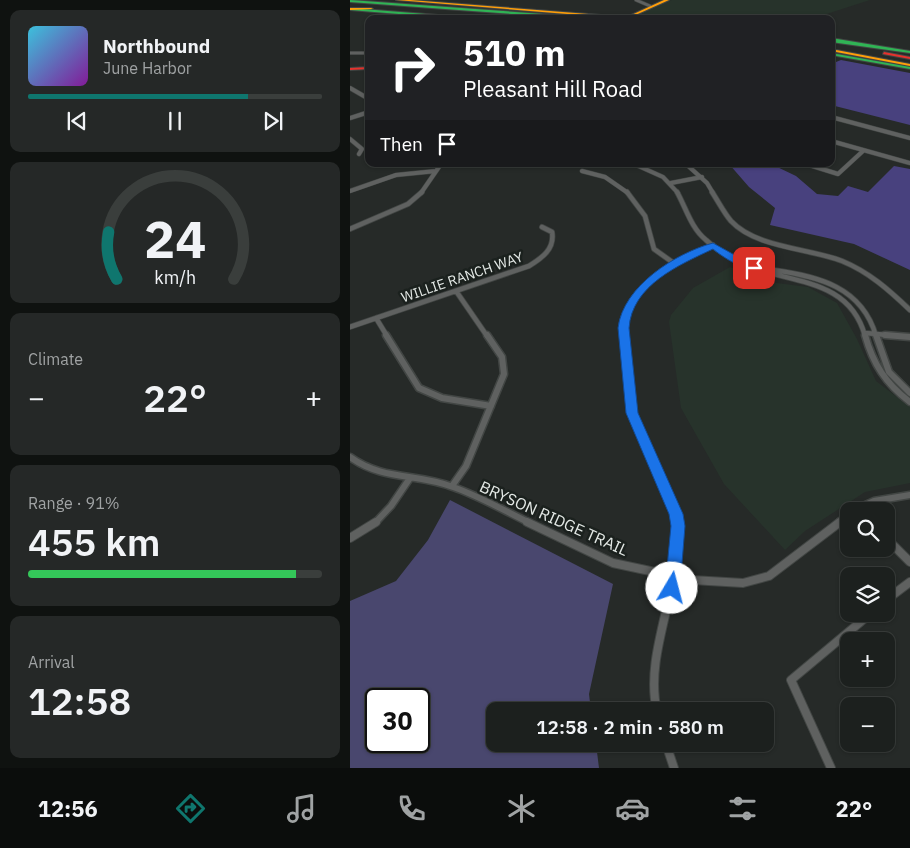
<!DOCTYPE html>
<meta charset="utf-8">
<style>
body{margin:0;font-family:"IBM Plex Sans",sans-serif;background:#252827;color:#f1f3f6;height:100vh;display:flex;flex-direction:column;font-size:19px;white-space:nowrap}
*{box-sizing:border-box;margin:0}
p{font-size:16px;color:#a0a3a4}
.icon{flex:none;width:28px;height:28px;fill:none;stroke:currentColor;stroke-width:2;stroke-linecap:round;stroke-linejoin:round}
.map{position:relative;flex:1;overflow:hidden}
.sheet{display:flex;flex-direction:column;gap:10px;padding:10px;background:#0f1210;width:350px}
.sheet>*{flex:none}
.guide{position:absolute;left:15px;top:15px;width:470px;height:152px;border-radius:10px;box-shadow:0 1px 4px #0004,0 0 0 1px #3a3e3c;background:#202124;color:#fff;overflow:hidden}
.controls{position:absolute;left:490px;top:502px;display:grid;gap:10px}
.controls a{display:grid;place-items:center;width:55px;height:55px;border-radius:10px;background:#1c201e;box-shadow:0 1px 4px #0004,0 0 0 1px #3a3e3c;font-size:25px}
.speed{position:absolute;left:15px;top:688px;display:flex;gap:10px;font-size:25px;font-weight:700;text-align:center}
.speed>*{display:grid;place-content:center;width:65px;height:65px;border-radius:50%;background:#1c201e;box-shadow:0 1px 4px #0004,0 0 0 1px #3a3e3c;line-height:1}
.speed .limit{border:2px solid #111;border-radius:8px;background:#fff;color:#111}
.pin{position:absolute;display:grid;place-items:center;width:42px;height:42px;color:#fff;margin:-21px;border-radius:10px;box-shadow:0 2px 8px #0006}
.me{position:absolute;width:55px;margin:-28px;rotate:8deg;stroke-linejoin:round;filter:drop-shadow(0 0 4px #0008)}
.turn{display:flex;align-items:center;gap:18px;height:105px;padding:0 15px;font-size:22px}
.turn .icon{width:65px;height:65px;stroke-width:2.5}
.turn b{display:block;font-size:35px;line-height:42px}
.then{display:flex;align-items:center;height:48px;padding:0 15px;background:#0003;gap:10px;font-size:19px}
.big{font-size:38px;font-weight:600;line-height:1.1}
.sheet .widget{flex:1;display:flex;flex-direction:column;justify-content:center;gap:8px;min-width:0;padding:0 18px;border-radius:10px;background:#252827}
.sheet .dial{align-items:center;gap:0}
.dial svg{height:130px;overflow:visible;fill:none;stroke:#3a3e3c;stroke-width:7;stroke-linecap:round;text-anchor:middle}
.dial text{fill:#f1f3f6;stroke:none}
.song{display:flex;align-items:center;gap:15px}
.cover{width:60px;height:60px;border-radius:8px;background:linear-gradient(135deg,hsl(190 70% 55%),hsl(290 70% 35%))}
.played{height:5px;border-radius:2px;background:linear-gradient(90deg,#0f766e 75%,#3a3e3c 75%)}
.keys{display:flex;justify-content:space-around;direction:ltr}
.heat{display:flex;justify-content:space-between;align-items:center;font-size:28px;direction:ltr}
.charge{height:8px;border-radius:4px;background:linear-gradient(90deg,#34c759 91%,#3a3e3c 0)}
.trip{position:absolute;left:136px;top:702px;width:288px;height:50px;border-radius:10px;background:#1c201e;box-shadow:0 1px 4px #0004,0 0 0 1px #3a3e3c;font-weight:600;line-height:50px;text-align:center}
.tab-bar{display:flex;height:80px;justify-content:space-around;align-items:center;background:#0b0d0c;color:#a0a3a4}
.tab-bar .icon{width:35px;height:35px}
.tab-bar .selected{color:#0f766e}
.tab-bar b{font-size:22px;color:#f1f3f6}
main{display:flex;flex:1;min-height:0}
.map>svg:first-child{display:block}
.built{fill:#27332b}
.green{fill:#49476e;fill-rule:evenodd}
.forest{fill:#48417e}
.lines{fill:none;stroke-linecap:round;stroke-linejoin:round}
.street-far4-casing{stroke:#424644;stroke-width:4}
.street-far3-casing{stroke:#424644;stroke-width:5}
.street-far2-casing{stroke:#424644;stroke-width:6}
.street-far1-casing{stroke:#424644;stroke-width:9}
.street-casing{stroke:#424644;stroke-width:10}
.fast-casing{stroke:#424644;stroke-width:2}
.slow-casing{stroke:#424644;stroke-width:2}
.jam-casing{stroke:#424644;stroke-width:2}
.street-far4{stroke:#5f6160;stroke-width:2.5}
.street-far3{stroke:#5f6160;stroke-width:4}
.street-far2{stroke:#5f6160;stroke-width:4.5}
.street-far1{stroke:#5f6160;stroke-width:6}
.street{stroke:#5f6160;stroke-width:8}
.fast{fill:#30b455;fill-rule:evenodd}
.slow{fill:#ff9f0a;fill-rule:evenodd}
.jam{fill:#e5322d;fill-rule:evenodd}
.route{fill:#1a73e8;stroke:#114b97}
.labels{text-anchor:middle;stroke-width:5;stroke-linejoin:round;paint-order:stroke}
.street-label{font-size:14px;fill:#e4e9e6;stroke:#1b211e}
.near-street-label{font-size:16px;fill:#e4e9e6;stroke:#1b211e}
</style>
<main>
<section class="sheet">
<div class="widget">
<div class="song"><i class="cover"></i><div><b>Northbound</b><p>June Harbor</p></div></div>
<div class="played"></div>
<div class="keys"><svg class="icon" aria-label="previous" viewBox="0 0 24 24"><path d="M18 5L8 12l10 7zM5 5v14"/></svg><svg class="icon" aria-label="pause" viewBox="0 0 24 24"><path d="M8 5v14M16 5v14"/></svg><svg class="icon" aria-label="next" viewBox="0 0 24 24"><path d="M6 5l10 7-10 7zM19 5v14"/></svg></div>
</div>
<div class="widget dial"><svg viewBox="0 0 100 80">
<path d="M14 69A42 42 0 1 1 86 69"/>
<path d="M14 69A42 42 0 0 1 9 40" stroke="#0f766e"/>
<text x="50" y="56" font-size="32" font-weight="700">24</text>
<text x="50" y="72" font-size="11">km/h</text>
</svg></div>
<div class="widget"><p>Climate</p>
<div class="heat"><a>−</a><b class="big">22°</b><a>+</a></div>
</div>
<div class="widget"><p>Range · 91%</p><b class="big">455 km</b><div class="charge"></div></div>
<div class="widget"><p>Arrival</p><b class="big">12:58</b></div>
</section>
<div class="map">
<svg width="560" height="768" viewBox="0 0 560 768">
<rect width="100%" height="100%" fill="#262a28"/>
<path class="built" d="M322 0H520L461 19H311L286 16 302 6Z
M380 267 419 282 458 287 487 303 507 339 526 381 560 407V483L515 492 455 531 435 550 374 484 331 408 319 322 321 315 343 288Z"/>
<path class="green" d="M100 500 263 584 239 694 241 711H145V744H246L249 768H0V601L46 581 78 540ZM26 699H69V741H26Z"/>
<path class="forest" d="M491 60 560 73V125L481 105V64Z
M379 164H421L446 176 467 194 488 196 498 186 518 192 544 166 560 169V270L504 244 420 225 425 208 399 187Z"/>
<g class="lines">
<defs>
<path id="street-far4" d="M286 0 300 6
M0 53H19"/>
<path id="street-far3" d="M0 88 19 99
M481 117 560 138
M0 118 19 112
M0 139 12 149 9 154
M481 141 560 163
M284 164 313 177 328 193
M336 164 357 183 363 193
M456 164 488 174 513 151
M232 171 255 177 278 193
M321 183 352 177
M0 191 46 175 86 171
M71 193 91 164"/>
<path id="street-far2" d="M277 192 295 216 304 249 325 264
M327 192C336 208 341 228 356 240 371 254 390 264 409 270 452 283 501 284 515 336
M362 192C368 201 374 213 381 221 406 248 459 248 492 261 519 272 539 290 560 310
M0 229 58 204 72 192
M423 270C468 276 512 287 526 336
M106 291 137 336
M26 318 37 336
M0 327 179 266C192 258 205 249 202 232L192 227
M515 333 549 336
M274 336C269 287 327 262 363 245"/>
<path id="street-far1" d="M36 335 69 388 92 398 141 406
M274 335 282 413 326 514 327 523
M515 335C523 364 536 384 560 402
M526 335 539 372 560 393
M535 335 560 337
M0 457C33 481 68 473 103 487 129 496 155 511 180 523
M102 486 116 466 154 374 152 357 137 335
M502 511 524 501 560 495
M25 523 41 506 60 478
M488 523 499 514"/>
<path id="street" d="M177 522 263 563 342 580 393 583 419 576 490 522
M0 538 26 522
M536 538 560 562
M536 600 560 582
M307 711C293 652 334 585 327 522
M316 744 324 768
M481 768 441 680 520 614"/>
<path id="fast" d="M0 0 248 18 249 19H231L0 2Z
M0 8 126 18 127 19H110L0 10Z
M481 38 560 51V53L481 42Z
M481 53 560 67V69L481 55Z"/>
<path id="slow" d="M46 0H60L277 17 314 0H319L281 17 296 19H279Z
M0 8H21L23 9 0 10Z
M481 49 560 64V66L481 51Z"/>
<path id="jam" d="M534 52 560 57V59L533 54Z
M19 67V69L0 70V68Z"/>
</defs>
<use href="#street-far4" class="street-far4-casing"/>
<use href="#street-far3" class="street-far3-casing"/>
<use href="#street-far2" class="street-far2-casing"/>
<use href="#street-far1" class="street-far1-casing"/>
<use href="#street" class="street-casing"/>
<use href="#fast" class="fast-casing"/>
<use href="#slow" class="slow-casing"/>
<use href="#jam" class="jam-casing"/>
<use href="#street-far4" class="street-far4"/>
<use href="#street-far3" class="street-far3"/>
<use href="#street-far2" class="street-far2"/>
<use href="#street-far1" class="street-far1"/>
<use href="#street" class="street"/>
<use href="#fast" class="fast"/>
<use href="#slow" class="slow"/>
<use href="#jam" class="jam"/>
</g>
<path class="route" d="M363 243 408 268C400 275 371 256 363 249 329 265 282 285 279 328L288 413 333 514 335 526 330 588 328 593 322 595 317 593 315 588 321 526 319 514 276 413 268 328C273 286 326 253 363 243Z"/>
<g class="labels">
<g class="street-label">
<text transform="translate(112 277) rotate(-19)" y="5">WILLIE RANCH WAY</text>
</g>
<g class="near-street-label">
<text transform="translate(204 518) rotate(24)" y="6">BRYSON RIDGE TRAIL</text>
</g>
</g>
</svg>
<div class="controls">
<a><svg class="icon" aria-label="search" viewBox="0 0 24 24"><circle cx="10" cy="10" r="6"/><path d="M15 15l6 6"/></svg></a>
<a><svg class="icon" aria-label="layers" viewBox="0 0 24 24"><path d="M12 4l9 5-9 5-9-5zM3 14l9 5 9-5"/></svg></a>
<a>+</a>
<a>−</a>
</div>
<div class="speed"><div class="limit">30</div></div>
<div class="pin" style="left:404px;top:268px;background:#d93025"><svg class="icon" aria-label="arrive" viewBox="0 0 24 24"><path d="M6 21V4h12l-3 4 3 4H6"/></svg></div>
<svg class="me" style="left:322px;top:588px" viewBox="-20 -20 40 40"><circle r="19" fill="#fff"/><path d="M0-13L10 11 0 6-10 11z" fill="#1a73e8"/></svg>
<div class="trip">12:58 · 2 min · 580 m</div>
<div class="guide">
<div class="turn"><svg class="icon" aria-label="right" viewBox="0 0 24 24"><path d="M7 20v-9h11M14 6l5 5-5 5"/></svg><div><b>510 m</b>Pleasant Hill Road</div></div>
<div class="then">Then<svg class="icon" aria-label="arrive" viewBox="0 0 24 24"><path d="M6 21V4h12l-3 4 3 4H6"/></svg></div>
</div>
</div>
</main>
<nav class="tab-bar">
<b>12:56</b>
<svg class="icon selected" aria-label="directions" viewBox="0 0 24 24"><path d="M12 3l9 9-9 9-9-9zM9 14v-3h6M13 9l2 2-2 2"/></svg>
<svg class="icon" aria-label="music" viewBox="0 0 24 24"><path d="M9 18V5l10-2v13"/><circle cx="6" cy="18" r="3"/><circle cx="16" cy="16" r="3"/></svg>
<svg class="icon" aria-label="phone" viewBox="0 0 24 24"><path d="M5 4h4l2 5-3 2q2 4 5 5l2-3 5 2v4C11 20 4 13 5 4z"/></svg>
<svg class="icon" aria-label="climate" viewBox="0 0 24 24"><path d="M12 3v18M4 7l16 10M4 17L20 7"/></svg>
<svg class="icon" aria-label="car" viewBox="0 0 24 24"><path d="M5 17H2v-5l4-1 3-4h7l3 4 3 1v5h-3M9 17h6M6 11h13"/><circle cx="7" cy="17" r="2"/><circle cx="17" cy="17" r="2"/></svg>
<svg class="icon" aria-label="filters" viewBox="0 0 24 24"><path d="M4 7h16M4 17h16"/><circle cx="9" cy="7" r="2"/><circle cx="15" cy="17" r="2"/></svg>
<b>22°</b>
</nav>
